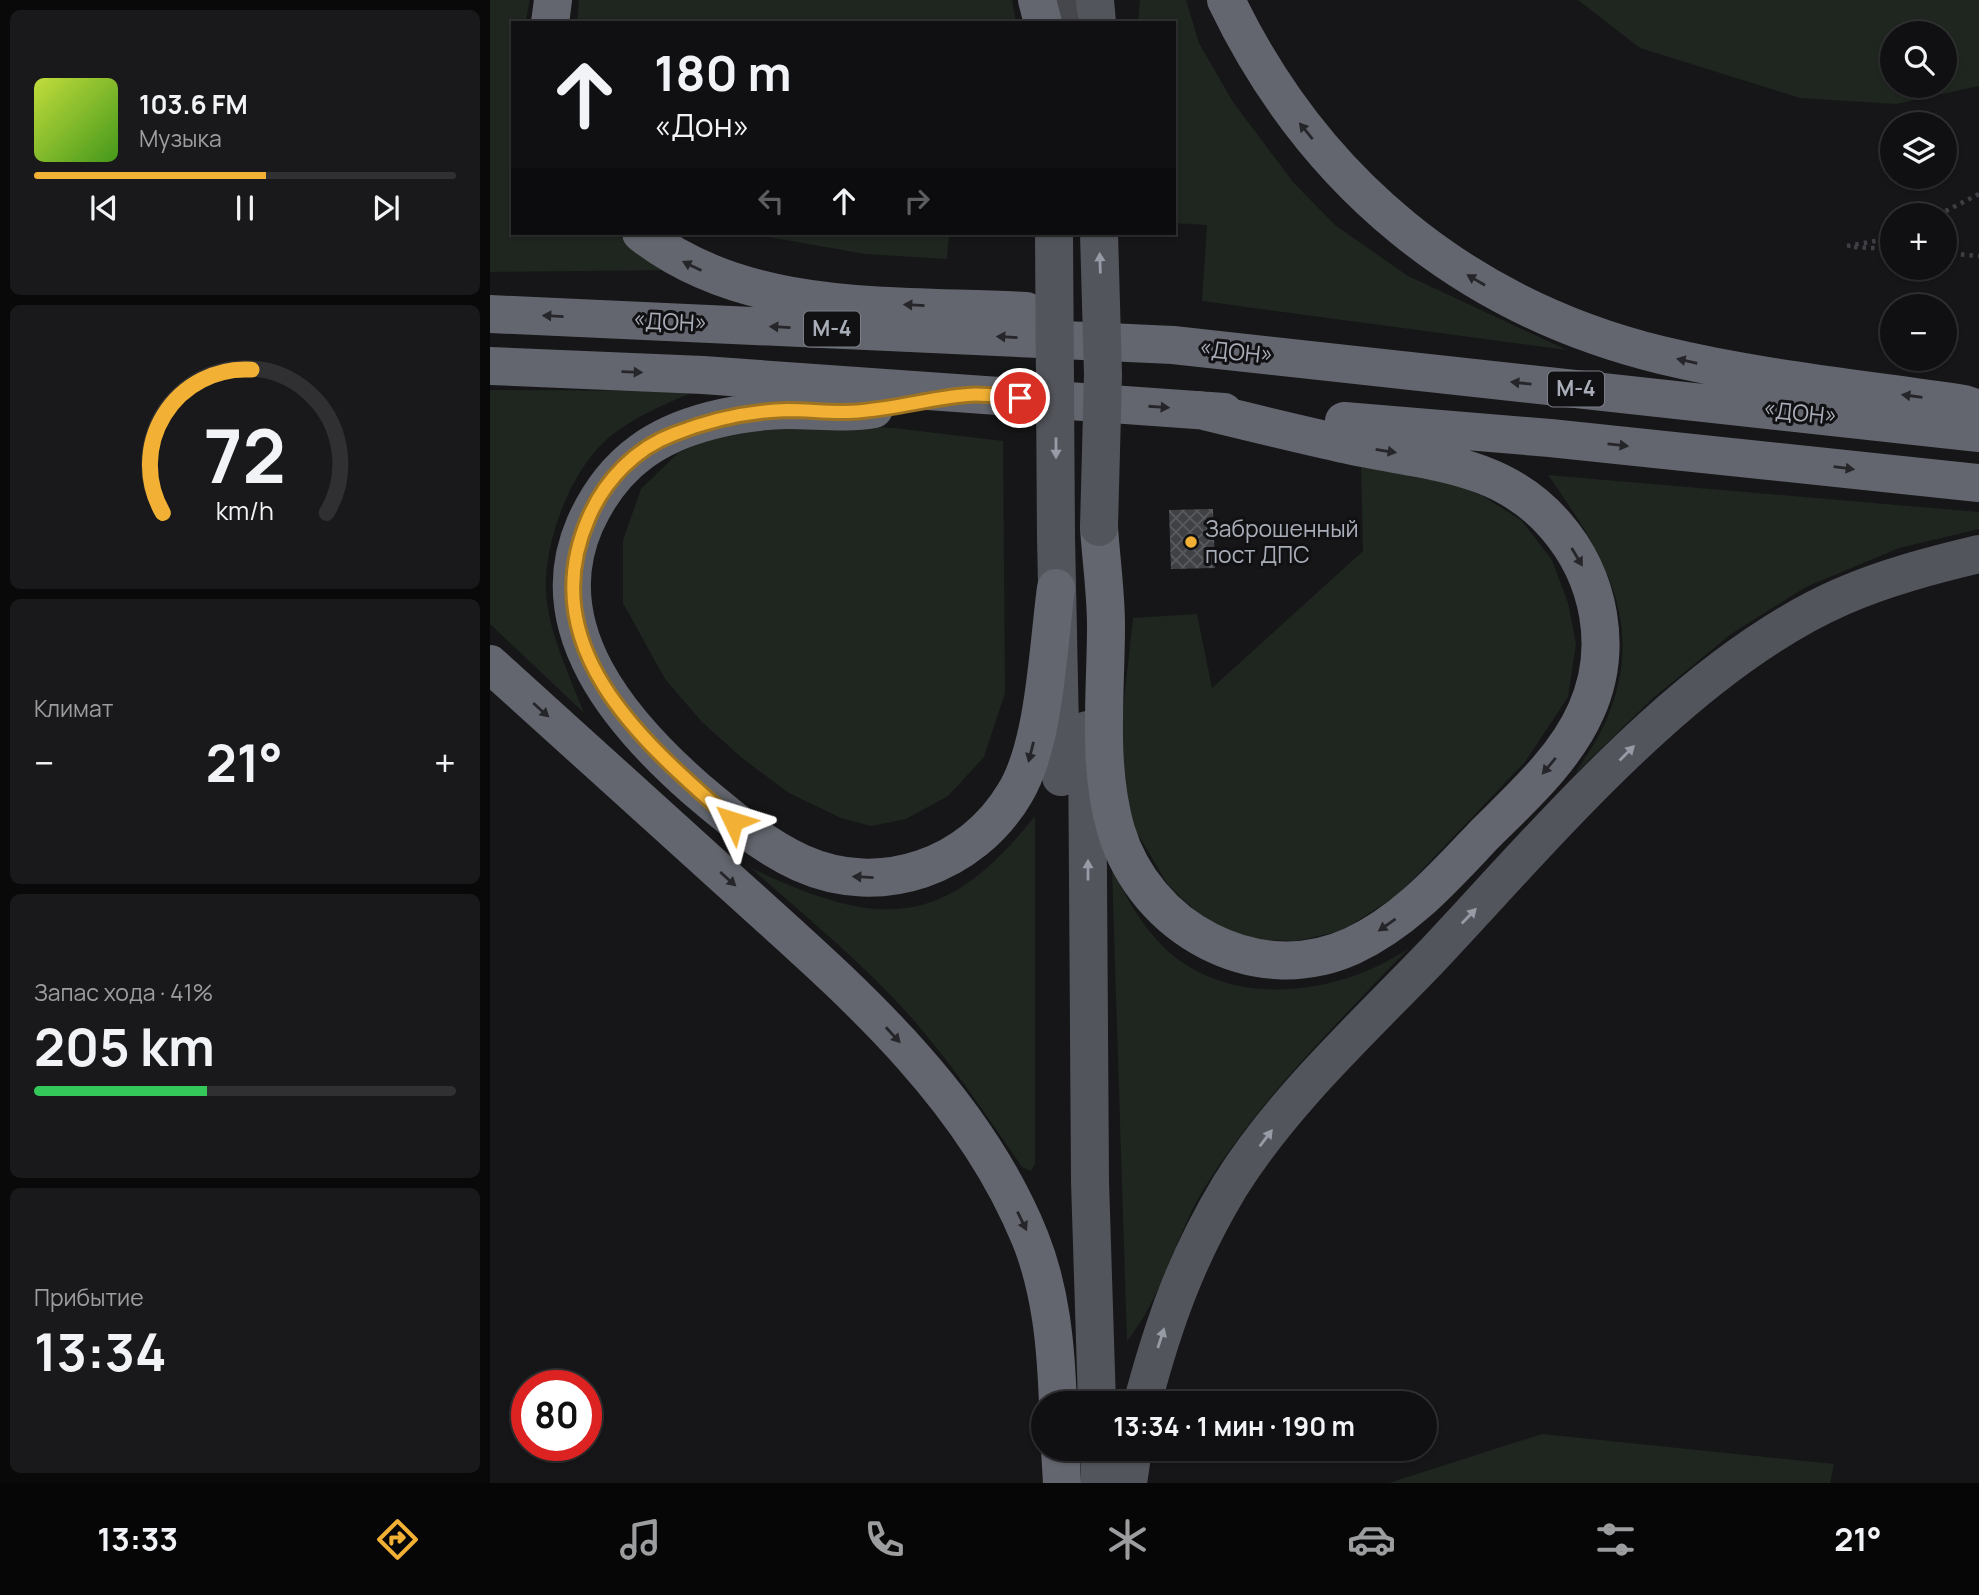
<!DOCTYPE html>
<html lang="ru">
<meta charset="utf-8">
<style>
body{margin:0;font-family:Manrope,sans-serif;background:#19191b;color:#f1f3f6;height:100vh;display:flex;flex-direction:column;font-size:26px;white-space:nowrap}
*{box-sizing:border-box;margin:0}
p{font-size:23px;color:#9c9d9f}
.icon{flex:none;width:38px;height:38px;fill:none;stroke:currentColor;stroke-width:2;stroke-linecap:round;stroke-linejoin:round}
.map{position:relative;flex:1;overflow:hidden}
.sheet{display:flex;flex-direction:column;gap:10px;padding:10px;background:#09090a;width:490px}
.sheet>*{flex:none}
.banner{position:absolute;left:21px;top:21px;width:665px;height:214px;border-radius:0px;box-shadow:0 2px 5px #0004,0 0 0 2px #303032;background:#101012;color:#f1f3f6;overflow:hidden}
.buttons{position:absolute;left:1390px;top:21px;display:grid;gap:14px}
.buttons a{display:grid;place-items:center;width:77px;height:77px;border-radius:50%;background:#101012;box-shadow:0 2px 5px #0004,0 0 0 2px #303032;font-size:35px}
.speed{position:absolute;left:21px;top:1370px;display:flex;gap:14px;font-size:35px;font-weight:700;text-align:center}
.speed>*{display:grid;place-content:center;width:91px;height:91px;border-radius:50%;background:#101012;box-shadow:0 2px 5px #0004,0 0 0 2px #303032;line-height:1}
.speed .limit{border:10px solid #d22;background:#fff;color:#111}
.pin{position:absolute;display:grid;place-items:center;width:60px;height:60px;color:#fff;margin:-30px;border:4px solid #fff;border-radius:50%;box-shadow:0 2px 7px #0007}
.me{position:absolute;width:77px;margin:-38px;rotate:311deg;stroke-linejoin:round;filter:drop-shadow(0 0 5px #0008)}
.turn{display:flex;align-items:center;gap:24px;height:147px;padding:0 28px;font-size:32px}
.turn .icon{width:91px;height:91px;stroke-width:2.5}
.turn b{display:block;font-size:49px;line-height:60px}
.lanes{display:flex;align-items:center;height:66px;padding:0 28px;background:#0003;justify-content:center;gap:35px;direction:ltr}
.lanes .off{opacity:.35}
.big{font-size:52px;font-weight:700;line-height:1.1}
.sheet .card{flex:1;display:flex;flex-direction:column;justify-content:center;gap:10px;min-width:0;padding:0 24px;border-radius:10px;background:#19191b}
.sheet .dial{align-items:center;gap:0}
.dial svg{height:182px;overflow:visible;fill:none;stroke:#303032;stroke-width:7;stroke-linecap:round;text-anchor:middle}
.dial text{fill:#f1f3f6;stroke:none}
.song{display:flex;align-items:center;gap:21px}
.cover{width:84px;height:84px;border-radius:10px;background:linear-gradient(135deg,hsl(70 70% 55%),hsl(100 70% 35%))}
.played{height:7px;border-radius:4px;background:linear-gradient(90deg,#f2b134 55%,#303032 55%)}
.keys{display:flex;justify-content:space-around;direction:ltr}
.heat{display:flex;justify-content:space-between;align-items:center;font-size:38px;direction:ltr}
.charge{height:10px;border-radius:5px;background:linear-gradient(90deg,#34c759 41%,#303032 0)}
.trip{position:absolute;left:541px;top:1391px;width:406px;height:70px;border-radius:35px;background:#101012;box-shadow:0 2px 5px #0004,0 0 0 2px #303032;font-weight:700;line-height:70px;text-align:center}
.tab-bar{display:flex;height:112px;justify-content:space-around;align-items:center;background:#060607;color:#9c9d9f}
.tab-bar .icon{width:49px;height:49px}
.tab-bar .current{color:#f2b134}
.tab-bar b{font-size:32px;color:#f1f3f6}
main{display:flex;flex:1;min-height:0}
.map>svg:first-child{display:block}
.green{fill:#1e261f;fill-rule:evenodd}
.building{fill:url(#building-cross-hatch)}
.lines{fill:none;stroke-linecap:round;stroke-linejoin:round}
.path{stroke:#3d3f44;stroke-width:4.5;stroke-dasharray:3.5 5;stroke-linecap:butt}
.secondary{stroke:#45474d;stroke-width:38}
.primary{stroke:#53555c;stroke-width:38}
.highway{stroke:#63666e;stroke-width:38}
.primary-bridge{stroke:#53555c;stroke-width:38}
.oneway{fill:#26262a}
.oneway2{fill:#979ba6}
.route-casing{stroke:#9d7322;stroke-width:18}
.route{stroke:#f2b134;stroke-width:12}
.poi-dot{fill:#f2b134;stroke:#111113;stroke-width:2.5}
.labels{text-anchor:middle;stroke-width:6;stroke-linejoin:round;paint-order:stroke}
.shield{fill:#111113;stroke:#7b7e86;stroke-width:2}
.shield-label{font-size:21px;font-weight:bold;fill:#a8adb8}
.street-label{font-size:23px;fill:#a8adb8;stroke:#111113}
.poi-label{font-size:23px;fill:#a8adb8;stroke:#111113;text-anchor:start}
</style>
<main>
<section class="sheet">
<div class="card">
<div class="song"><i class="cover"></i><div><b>103.6 FM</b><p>Музыка</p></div></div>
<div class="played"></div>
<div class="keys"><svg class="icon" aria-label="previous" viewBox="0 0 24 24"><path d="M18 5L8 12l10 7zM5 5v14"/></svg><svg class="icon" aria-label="pause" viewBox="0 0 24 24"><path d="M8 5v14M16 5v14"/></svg><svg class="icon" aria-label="next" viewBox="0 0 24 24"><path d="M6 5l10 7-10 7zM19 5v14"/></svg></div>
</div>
<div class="card dial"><svg viewBox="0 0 100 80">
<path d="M14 69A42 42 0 1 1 86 69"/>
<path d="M14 69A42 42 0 0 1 53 6" stroke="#f2b134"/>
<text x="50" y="56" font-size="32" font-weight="700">72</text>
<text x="50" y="72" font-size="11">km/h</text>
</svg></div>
<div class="card"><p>Климат</p>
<div class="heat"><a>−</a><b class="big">21°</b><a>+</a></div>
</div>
<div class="card"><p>Запас хода · 41%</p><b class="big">205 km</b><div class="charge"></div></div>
<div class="card"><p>Прибытие</p><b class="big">13:34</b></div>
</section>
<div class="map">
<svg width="1489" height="1483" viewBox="0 0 1489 1483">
<defs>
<pattern id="building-cross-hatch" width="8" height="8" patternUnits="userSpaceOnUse" patternTransform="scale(1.75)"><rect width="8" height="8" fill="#404145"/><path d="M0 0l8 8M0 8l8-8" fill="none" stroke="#595a5e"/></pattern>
</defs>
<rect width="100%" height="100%" fill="#161618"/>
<path class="green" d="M0 0H40L35 23H23V233H123L185 270 0 272Z
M89 0H522L526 23H87Z
M650 0H696L709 43 743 102 803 182 845 225 918 276 1077 350 712 301 717 225 684 223V23H648Z
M1088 0H1489V86L1406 104 1310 98 1150 48ZM1454 33V86H1402V33Z
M257 233H459L457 259 375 254Z
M0 390 206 391C175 404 138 419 113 443 79 475 54 544 56 590 57 629 80 677 94 713L0 624Z
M294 422 404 428 513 441 515 693 494 757 458 796 416 819 381 826 351 818 299 793 252 758 212 722 175 679 133 603V540L151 489 188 453 234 432Z
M871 464 951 478 991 495 1031 520 1062 560 1078 603 1086 644 1078 697 1035 762 908 895 851 931 806 941 750 939 721 925 678 885 646 831 633 781V709L643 618 707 614 722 688 873 551Z
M1058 475 1489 512V529L1409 548 1316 587 1241 634 1162 699 1085 774C1095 757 1107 741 1115 723 1159 625 1113 553 1058 475Z
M545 816V1164L541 1171 532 1167C497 1116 462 1064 421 1017 373 963 315 916 261 868 388 928 453 932 545 816Z
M622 870C635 894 647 917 665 938 729 1012 846 998 919 948 847 1023 773 1096 717 1184 685 1233 675 1294 637 1341Z
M1052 1434 1344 1464 1340 1483H899Z"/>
<path class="building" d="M723 509 725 568 681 569 679 510Z"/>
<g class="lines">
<path class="path" d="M1448 215 1489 194
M1357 246 1402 238
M1364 247 1402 249
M1454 253 1489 256"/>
<path class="secondary" d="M568 23 569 0"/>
<path class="primary" d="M605 0 607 23
M566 537 571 777
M597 730 600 1181 607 1404
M652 1404C674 1322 696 1259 740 1186 793 1101 871 1030 940 958 1055 836 1198 663 1353 596 1397 577 1443 565 1489 554
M609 1449 610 1483
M638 1483 643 1449"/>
<path class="highway" d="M547 0 553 23
M736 0C823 182 975 307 1171 355 1270 379 1374 389 1474 404L1489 409
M60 23 63 0
M151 233C257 317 407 304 536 311
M0 314 683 345 1489 433
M0 366 213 375 734 412
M384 409C356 414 327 410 298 410 250 411 190 423 151 452 125 471 108 495 95 524 49 629 132 724 206 789 239 817 272 845 311 863 391 899 482 866 525 793 555 744 558 646 566 588
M854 421 1060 438 1489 483
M609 527C611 559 616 593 616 626 616 692 607 765 626 830 655 928 766 990 862 946 916 921 955 876 995 834 1031 798 1075 759 1096 711 1124 649 1110 577 1066 526 1011 461 934 462 858 445 808 434 759 422 710 410
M0 664C81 737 162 811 243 884 357 987 481 1092 540 1238 561 1290 566 1347 568 1404
M570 1449 572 1483"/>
<path class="primary-bridge" d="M564 233 566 537
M609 527 613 375 609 233"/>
</g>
<defs><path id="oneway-solid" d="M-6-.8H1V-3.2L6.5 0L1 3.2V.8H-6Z" transform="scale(1.75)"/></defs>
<g class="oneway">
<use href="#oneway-solid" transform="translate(816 131) rotate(-129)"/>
<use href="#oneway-solid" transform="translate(202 266) rotate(-154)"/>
<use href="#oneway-solid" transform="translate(986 280) rotate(-150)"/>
<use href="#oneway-solid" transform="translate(424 305) rotate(-177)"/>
<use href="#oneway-solid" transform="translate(63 316) rotate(-177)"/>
<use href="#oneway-solid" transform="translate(290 327) rotate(-177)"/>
<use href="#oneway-solid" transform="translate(517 337) rotate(-177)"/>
<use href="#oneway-solid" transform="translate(1197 361) rotate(-167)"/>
<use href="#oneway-solid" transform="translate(142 372) rotate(2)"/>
<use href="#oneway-solid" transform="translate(1031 383) rotate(-174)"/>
<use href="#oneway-solid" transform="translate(1422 396) rotate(-172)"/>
<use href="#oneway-solid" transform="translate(669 407) rotate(4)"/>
<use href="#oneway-solid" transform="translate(1128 445) rotate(6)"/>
<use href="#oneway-solid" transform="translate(896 451) rotate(9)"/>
<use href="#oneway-solid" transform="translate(1354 468) rotate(7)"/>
<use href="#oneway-solid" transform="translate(1087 557) rotate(59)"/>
<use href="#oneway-solid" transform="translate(51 710) rotate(42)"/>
<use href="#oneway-solid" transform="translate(541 752) rotate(104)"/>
<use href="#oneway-solid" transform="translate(1059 766) rotate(130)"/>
<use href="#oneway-solid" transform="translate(373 877) rotate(-177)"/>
<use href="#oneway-solid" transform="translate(238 879) rotate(42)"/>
<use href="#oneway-solid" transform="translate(897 925) rotate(145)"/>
<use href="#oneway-solid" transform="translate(403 1035) rotate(47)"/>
<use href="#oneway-solid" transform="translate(532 1221) rotate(64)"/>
</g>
<g class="oneway2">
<use href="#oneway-solid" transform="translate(610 263) rotate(-92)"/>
<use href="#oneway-solid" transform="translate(566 448) rotate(90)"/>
<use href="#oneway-solid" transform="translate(1137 753) rotate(-45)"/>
<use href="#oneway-solid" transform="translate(598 870) rotate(-90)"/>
<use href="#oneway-solid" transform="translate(979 916) rotate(-46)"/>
<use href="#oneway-solid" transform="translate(776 1138) rotate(-53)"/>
<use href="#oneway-solid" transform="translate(671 1338) rotate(-72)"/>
</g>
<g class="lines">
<defs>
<path id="route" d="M243 821C154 743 41 648 99 517 115 480 146 448 184 434 220 420 259 411 298 410 322 410 348 414 372 411 407 408 442 398 477 395 494 393 513 397 530 398"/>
</defs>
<use href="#route" class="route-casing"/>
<use href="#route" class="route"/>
</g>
<circle class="poi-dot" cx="701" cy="542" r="7"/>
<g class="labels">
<g class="shield">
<rect x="314" y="311.5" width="56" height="35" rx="5"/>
<rect x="1058" y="371.5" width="56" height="35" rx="5"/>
</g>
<g class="shield-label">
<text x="342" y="336">М-4</text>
<text x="1086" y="396">М-4</text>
</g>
<g class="street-label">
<text transform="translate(180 322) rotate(3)" y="8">«ДОН»</text>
<text transform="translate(746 352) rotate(6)" y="8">«ДОН»</text>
<text transform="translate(1310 413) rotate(6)" y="8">«ДОН»</text>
</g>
<g class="poi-label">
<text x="715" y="537">Заброшенный<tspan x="715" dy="26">пост ДПС</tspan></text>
</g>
</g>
</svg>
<div class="buttons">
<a><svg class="icon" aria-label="search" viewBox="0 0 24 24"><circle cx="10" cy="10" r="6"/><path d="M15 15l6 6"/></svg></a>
<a><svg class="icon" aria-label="layers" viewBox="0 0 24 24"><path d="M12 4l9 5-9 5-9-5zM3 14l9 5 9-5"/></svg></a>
<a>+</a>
<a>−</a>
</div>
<div class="speed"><div class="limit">80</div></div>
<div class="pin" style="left:530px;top:398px;background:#d93025"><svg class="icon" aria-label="arrive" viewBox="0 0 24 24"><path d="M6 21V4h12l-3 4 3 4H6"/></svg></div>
<svg class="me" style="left:243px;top:821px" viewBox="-20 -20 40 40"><path d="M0-17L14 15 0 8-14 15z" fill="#f2b134" stroke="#fff" stroke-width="4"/></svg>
<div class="trip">13:34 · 1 мин · 190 m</div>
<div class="banner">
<div class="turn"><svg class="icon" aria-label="ahead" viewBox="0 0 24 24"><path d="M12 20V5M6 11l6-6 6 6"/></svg><div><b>180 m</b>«Дон»</div></div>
<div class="lanes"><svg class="icon off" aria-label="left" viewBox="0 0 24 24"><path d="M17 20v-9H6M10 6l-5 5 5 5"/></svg><svg class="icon" aria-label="ahead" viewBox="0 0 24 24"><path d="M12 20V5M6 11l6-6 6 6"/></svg><svg class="icon off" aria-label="right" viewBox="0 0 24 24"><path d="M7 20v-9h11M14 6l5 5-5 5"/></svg></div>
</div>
</div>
</main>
<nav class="tab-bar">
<b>13:33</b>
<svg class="icon current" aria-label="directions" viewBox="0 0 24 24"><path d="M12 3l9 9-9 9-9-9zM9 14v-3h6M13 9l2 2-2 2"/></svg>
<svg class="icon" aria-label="music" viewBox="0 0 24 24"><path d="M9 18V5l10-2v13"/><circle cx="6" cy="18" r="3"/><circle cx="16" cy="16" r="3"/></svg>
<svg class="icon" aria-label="phone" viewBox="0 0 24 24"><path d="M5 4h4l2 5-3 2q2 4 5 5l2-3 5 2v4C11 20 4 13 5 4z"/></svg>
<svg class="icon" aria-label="climate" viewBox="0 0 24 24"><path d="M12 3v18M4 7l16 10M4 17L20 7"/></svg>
<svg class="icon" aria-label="car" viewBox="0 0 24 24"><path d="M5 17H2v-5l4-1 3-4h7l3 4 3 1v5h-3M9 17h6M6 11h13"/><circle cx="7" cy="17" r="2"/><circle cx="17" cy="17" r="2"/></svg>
<svg class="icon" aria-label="filters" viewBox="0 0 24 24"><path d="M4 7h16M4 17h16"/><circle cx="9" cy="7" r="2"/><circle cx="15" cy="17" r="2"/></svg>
<b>21°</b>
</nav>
